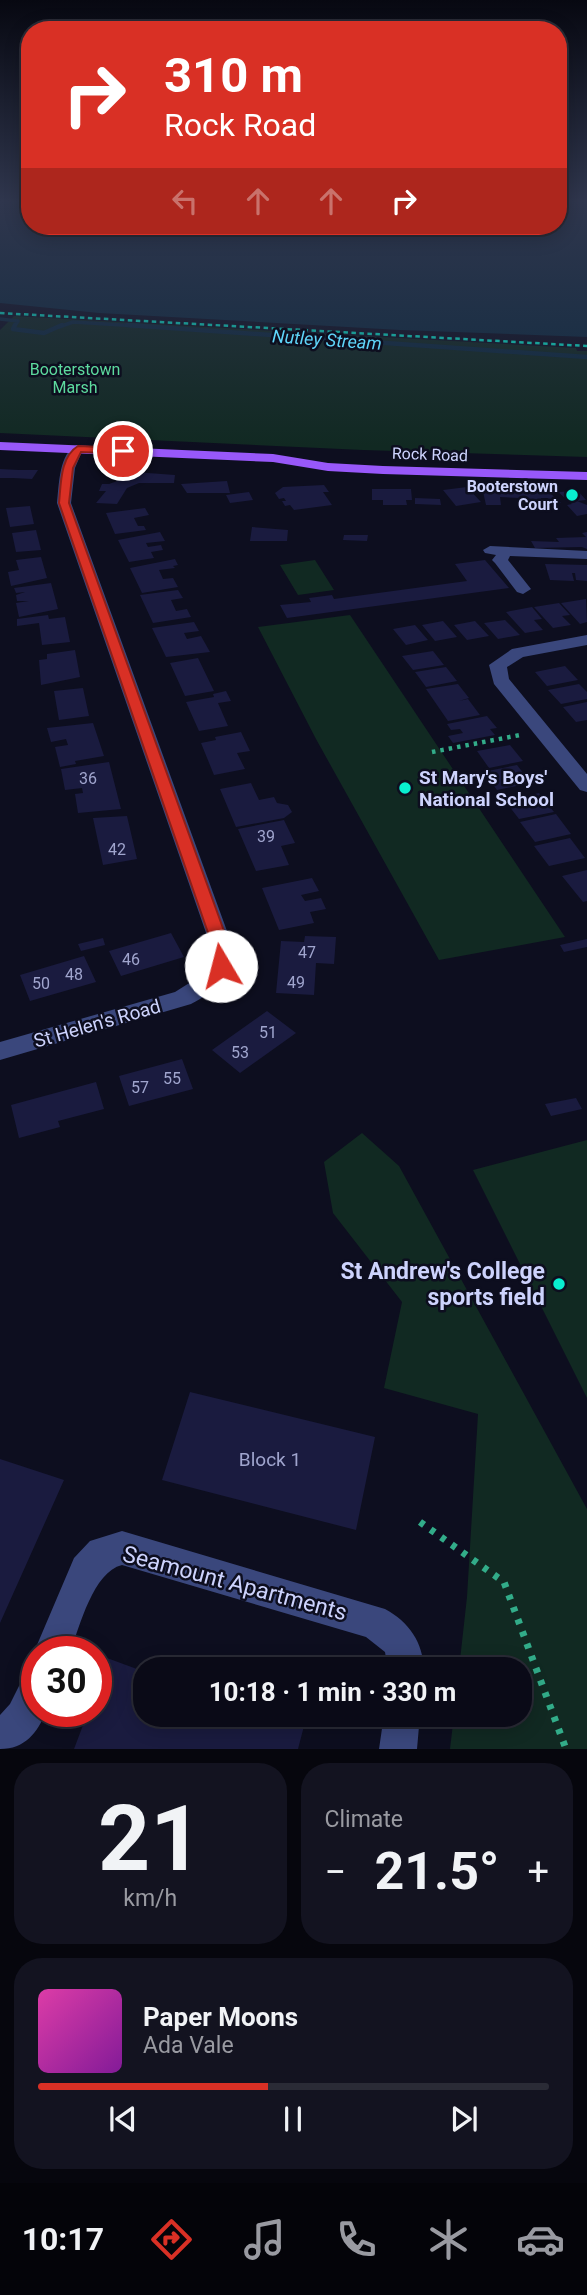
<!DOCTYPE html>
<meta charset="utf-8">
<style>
body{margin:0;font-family:Roboto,sans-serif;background:#131320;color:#f1f3f6;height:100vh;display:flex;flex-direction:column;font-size:26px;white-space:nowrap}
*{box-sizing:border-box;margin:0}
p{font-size:23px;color:#999aa1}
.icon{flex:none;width:38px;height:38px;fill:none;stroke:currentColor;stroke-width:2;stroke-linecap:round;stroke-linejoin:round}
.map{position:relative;height:1749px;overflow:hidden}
.drawer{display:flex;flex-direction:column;gap:14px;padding:14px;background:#06060d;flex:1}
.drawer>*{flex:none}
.hud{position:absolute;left:21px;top:21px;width:546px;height:214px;border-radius:28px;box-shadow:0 4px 18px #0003,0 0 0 2px #2a2b36;background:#d93025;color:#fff;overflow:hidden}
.speed{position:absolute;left:21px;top:1636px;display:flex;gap:14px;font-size:35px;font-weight:700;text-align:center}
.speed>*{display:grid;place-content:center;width:91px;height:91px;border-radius:50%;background:#0a0a17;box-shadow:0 4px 18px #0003,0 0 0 2px #2a2b36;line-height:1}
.speed .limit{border:10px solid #d22;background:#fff;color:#111}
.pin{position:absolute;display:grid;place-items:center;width:60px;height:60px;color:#fff;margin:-30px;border:4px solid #fff;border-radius:50%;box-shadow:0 2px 7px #0007}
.me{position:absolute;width:77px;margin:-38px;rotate:352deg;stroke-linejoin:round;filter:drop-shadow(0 0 5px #0008)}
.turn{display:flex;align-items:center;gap:24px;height:147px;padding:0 28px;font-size:32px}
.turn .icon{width:91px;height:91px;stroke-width:2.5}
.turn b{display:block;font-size:49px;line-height:60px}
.lanes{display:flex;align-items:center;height:66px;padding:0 28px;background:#0003;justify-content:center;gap:35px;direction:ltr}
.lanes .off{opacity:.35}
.big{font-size:52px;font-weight:700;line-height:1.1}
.drawer .tile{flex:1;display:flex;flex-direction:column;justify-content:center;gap:10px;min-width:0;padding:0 24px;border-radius:28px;background:#131320}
.drawer .dial{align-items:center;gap:0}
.dial b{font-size:91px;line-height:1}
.song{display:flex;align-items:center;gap:21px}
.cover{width:84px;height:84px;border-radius:10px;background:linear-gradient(135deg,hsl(320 70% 55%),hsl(290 70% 35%))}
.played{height:7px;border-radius:4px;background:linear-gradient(90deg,#d93025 45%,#2a2b36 45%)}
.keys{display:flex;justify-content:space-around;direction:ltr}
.heat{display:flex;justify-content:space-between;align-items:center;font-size:38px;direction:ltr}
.drawer .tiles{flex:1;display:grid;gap:14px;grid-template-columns:1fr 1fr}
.tile:last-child{grid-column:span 2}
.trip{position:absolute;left:133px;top:1657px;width:399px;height:70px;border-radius:28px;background:#0a0a17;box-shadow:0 4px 18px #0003,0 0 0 2px #2a2b36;font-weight:700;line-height:70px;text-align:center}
.dock{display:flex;height:112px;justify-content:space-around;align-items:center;background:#040409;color:#999aa1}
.dock .icon{width:49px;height:49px}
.dock .on{color:#d93025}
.dock b{font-size:32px;color:#f1f3f6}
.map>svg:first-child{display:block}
.green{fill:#112922}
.water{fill:#0d2a3f}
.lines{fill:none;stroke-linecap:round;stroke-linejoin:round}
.stream-far1{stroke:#0d2a3f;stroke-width:3.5}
.stream{stroke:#0d2a3f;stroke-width:4.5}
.building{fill:#1a1b3f}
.path-far1{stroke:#32ac89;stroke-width:4.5;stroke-dasharray:3.5 5;stroke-linecap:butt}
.path{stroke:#32ac89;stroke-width:7;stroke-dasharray:5 8;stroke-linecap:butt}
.minor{fill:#3a477c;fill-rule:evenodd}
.major{fill:#9858f9;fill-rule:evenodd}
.rail{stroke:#09eed0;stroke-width:2.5;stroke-dasharray:4.5 3.5;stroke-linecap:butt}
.route{fill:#d93025;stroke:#8d1f18;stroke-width:2}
.poi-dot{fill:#09eed0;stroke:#0d0e1f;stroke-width:2.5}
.labels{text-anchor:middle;stroke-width:5;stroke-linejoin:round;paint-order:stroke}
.far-park-label{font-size:16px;fill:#5dda9e;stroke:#0d0e1f}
.far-street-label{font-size:16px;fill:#cdd3fd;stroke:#0d0e1f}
.far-poi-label{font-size:16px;font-weight:bold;fill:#cdd3fd;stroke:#0d0e1f;text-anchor:end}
.number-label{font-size:16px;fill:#a0a5ce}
.far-water-label{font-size:18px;font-style:italic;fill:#5fd5f9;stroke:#0d0e1f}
.poi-label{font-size:19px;font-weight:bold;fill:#cdd3fd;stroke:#0d0e1f;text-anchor:start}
.street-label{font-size:19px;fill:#cdd3fd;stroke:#0d0e1f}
.near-number-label{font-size:19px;fill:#a0a5ce}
.near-poi-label{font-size:23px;font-weight:bold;fill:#cdd3fd;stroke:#0d0e1f;text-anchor:end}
.near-street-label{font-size:23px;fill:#cdd3fd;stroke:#0d0e1f}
</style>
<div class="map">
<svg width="587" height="1749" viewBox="0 0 587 1749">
<rect width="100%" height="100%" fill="#0d0e1f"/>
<path class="green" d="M14 316 576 348 577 351H587V457L363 450 0 433V330Z
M315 560 334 590 298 595 280 565Z
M350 615 565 937 439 960 316 739 258 627Z
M362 1133 399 1166 587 1509V1749H450L454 1715H520V1670L459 1669 467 1597 478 1414 384 1388 402 1302 333 1213 324 1162Z
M587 1140V1398L473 1170Z"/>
<path class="water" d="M0 201H30V226H558V201H587V337L400 330 99 313 0 303Z"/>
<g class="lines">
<path class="stream-far1" d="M0 319 18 321 14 327
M59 327 73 322 154 327"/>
<path class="stream" d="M15 325 13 329 44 333 62 325
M127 325 587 357"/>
</g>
<path class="building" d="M0 469 19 470H38L32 479 13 478H0Z
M134 472 175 475 174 483H139L127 488 117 504 96 503 106 491H99L102 484H109L134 475Z
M227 481 230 493H187L181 484Z
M324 485 329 492H323L332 505 294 510 290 505 285 506 282 501H286L284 498 279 499 275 493 283 487Z
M467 487 481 502 456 506 443 490Z
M482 487H549L551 494 561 503H549L548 498H541V501L527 498 528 502H521L520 498 500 497 501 505H486Z
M372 489H411L412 500H406L407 505H383V500H372Z
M578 491 586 500 577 501 587 505V514L577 516 567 505 572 504 558 492Z
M249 492 253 500 230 503 226 495Z
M415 498 440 499 441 505 415 504Z
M30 506 34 524 10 527 6 508Z
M145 508 149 515 134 518 138 526H144L146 530 115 534 106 513Z
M252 527 288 530 287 541H250Z
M36 530 41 550 16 552 12 533Z
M160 532 165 541 146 543 148 547 161 545 163 550 151 552 154 558 129 562 118 540Z
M587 532V549L582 547 535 548 531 541 559 542 556 538 586 537 582 533Z
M344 535H368L367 541 343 540Z
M41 557 47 578 11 586 8 572 19 570 16 560Z
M175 559 178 565 173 566 175 568 159 570 163 579 173 578 178 587 142 593 130 568Z
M485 560 509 588 287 618 280 605 311 602 309 598 332 595 334 599 467 581 455 564Z
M545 564 587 565V581L576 580 575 573H572L574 581 550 580Z
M51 583 58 609 19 617 16 603 29 601H17L16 595 25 592 16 593 14 588Z
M178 590 183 598 171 600 176 611 187 609 191 617 153 623 140 595Z
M586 599 587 622 580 624 561 603Z
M559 603 570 615 562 616 571 625 553 628 534 607Z
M532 607 542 619 534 620 543 630 525 633 506 612Z
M48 615 49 619 65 617 70 642 42 645 39 623 17 626V619Z
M505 620 520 635 498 639 484 623Z
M443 621 457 637 435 641 422 625Z
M475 621 489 636 467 640 454 625Z
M194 622 199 631 184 633 187 639 201 636 210 652 166 657 152 628Z
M415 625 428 640 406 645 393 629Z
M75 650 80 677 41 685 39 660 47 659V654Z
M433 651 444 665 413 670 402 656Z
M198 658 214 691 185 696 170 663Z
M565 666 578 680 547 686 535 672Z
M446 667 457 681 426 687 415 672Z
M458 684 469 698 459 701 468 699 480 715 448 721 426 689Z
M579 684 587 692V699L561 704 548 690Z
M83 688 89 716 59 720 54 691Z
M226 691 231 701 218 703 228 726 199 731 186 702 214 697 213 694Z
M587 702V720L576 722 563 707Z
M487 716 497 728 490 729 495 735 453 743 448 736 463 733 460 729 451 730 447 724Z
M93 723 104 756 75 761 76 764 60 767 55 747 68 745 66 739 51 742 47 728Z
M241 732 250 751 237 753 245 769 214 775 201 743 216 740 215 737Z
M510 745 523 761 489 768 477 751Z
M109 762 121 809 78 813 75 794 83 793 82 788 65 790 61 769Z
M517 765 531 783 497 790 483 772Z
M251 783 259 800 274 797 277 803 288 805 292 812 284 818 236 827 220 789Z
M539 793 554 812 519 819 505 801Z
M556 814 571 834 535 842 520 822Z
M127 816 137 859 103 865 93 818Z
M284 820 295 843 281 846 289 865 256 871 238 829Z
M570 838 585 858 549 866 534 846Z
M587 870V901L583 902 562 876Z
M312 878 319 891 301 895 305 901 321 898 326 909 310 912 314 923 279 930 262 888Z
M171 933 184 957 121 976 109 951Z
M305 936 336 937 334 964 316 963 314 995 276 993 281 941 304 942Z
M103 938 105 945 81 951 78 944Z
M587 939V947L564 952 560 945Z
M84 956 96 982 30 1001 20 975Z
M267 1011 296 1033 240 1073 212 1050Z
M182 1059 193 1089 129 1106 119 1076Z
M96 1082 104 1109 58 1121 60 1127 19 1138 11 1105Z
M576 1098 582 1109 551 1116 545 1104Z
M190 1392 375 1437 356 1530 162 1480Z
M0 1459 64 1480 0 1623Z
M107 1658 145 1672V1715H272L304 1726 298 1749H74L88 1712H96V1687Z"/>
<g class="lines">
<path class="path-far1" d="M432 752 520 735"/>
<path class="path" d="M420 1522 504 1582 566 1749"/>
<path class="minor" d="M77 445 83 449 75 468 71 503 235 953C229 978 214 992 191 1004L0 1060V1042L175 992 202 975 208 967 213 953 57 503C59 486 59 452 77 445Z
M490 546 587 551V559L510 556 508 560 531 589 523 594 517 592 495 563 492 560 496 555 485 553 483 550Z
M587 635V645L523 657 507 667 509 679 587 774V792L580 790 494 684 489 665 512 649Z
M122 1531 385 1609C409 1622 423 1642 424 1670H388L385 1652 366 1637 122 1565C93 1572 80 1626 70 1652H37V1658L34 1652 74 1558 90 1541Z
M37 1671V1712H46C37 1733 25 1749 0 1749V1715L10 1704 24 1676Z
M384 1715H420L417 1749H379Z"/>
<path class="major" d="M0 442 273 454 328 463 383 466 587 472V480L383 474 328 471 273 462 0 450Z"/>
<path class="rail" d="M0 313 587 346"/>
</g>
<linearGradient id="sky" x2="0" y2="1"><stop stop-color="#070811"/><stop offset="0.45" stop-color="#2f364d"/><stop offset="1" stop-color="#2f364d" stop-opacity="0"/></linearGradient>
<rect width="587" height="446" fill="url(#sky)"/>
<path class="route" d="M78 446 123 448 128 451 123 454 81 452 73 468 69 503 232 953 230 966 221 972 213 966 215 953 59 503C61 484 60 457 78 446Z"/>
<g class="poi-dot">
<circle cx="572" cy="495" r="7"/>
<circle cx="405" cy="788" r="7"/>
<circle cx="559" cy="1284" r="7"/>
</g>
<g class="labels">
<g class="far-park-label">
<text x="75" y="375">Booterstown<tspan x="75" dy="18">Marsh</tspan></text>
</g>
<g class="far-street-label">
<text transform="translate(430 454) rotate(2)" y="6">Rock Road</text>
</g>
<g class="far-poi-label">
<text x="558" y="492">Booterstown<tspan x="558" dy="18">Court</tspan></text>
</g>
<g class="number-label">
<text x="88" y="784">36</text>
<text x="266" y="842">39</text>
<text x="117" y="855">42</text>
<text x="307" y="958">47</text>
<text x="131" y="965">46</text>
<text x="74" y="980">48</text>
<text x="296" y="988">49</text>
<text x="41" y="989">50</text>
<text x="268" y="1038">51</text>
<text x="240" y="1058">53</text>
<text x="172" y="1084">55</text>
<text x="140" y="1093">57</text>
</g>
<g class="far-water-label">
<text transform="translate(327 340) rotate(4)" y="6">Nutley Stream</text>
</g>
<g class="poi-label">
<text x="419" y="784">St Mary's Boys'<tspan x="419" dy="22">National School</tspan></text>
</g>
<g class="street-label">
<text transform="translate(97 1023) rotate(-16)" y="7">St Helen's Road</text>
</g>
<g class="near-number-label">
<text x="270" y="1466">Block 1</text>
</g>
<g class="near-poi-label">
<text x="545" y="1279">St Andrew's College<tspan x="545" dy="26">sports field</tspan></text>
</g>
<g class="near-street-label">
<text transform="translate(235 1583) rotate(15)" y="8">Seamount Apartments</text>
</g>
</g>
</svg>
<div class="speed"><div class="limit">30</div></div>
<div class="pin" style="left:123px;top:451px;background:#d93025"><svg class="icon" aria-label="arrive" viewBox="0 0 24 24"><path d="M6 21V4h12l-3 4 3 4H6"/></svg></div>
<svg class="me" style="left:221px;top:966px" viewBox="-20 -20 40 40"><circle r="19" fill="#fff"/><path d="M0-13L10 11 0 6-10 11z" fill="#d93025"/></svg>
<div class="trip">10:18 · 1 min · 330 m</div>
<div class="hud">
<div class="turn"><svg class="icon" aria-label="right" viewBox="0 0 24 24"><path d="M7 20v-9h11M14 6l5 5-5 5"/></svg><div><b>310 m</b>Rock Road</div></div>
<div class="lanes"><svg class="icon off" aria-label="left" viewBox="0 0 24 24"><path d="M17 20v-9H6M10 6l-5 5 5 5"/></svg><svg class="icon off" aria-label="ahead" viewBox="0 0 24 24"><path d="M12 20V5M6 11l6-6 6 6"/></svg><svg class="icon off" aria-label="ahead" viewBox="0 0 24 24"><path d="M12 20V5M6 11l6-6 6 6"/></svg><svg class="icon" aria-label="right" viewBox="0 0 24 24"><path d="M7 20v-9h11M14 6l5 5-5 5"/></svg></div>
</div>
</div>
<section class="drawer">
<div class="tiles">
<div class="tile dial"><b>21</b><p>km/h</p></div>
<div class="tile"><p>Climate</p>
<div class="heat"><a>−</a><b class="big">21.5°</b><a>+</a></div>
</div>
<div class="tile">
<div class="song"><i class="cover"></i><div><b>Paper Moons</b><p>Ada Vale</p></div></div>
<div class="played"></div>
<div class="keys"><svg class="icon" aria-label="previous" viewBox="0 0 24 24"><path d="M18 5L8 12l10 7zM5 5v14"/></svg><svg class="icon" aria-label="pause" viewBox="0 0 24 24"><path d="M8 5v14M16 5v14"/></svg><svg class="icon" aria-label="next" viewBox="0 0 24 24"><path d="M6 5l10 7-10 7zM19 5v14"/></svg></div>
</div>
</div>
</section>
<nav class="dock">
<b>10:17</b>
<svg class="icon on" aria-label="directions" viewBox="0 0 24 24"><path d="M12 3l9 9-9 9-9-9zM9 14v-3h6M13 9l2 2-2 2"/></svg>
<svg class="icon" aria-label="music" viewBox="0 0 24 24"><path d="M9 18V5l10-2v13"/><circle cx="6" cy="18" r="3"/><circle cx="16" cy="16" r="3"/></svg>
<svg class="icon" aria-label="phone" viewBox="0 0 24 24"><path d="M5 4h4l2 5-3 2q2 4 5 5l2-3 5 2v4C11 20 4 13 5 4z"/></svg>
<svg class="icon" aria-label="climate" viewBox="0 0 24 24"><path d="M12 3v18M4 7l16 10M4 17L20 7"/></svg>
<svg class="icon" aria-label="car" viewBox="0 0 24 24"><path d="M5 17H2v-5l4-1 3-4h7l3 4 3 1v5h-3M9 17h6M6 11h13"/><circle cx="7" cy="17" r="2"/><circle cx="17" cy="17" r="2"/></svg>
</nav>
